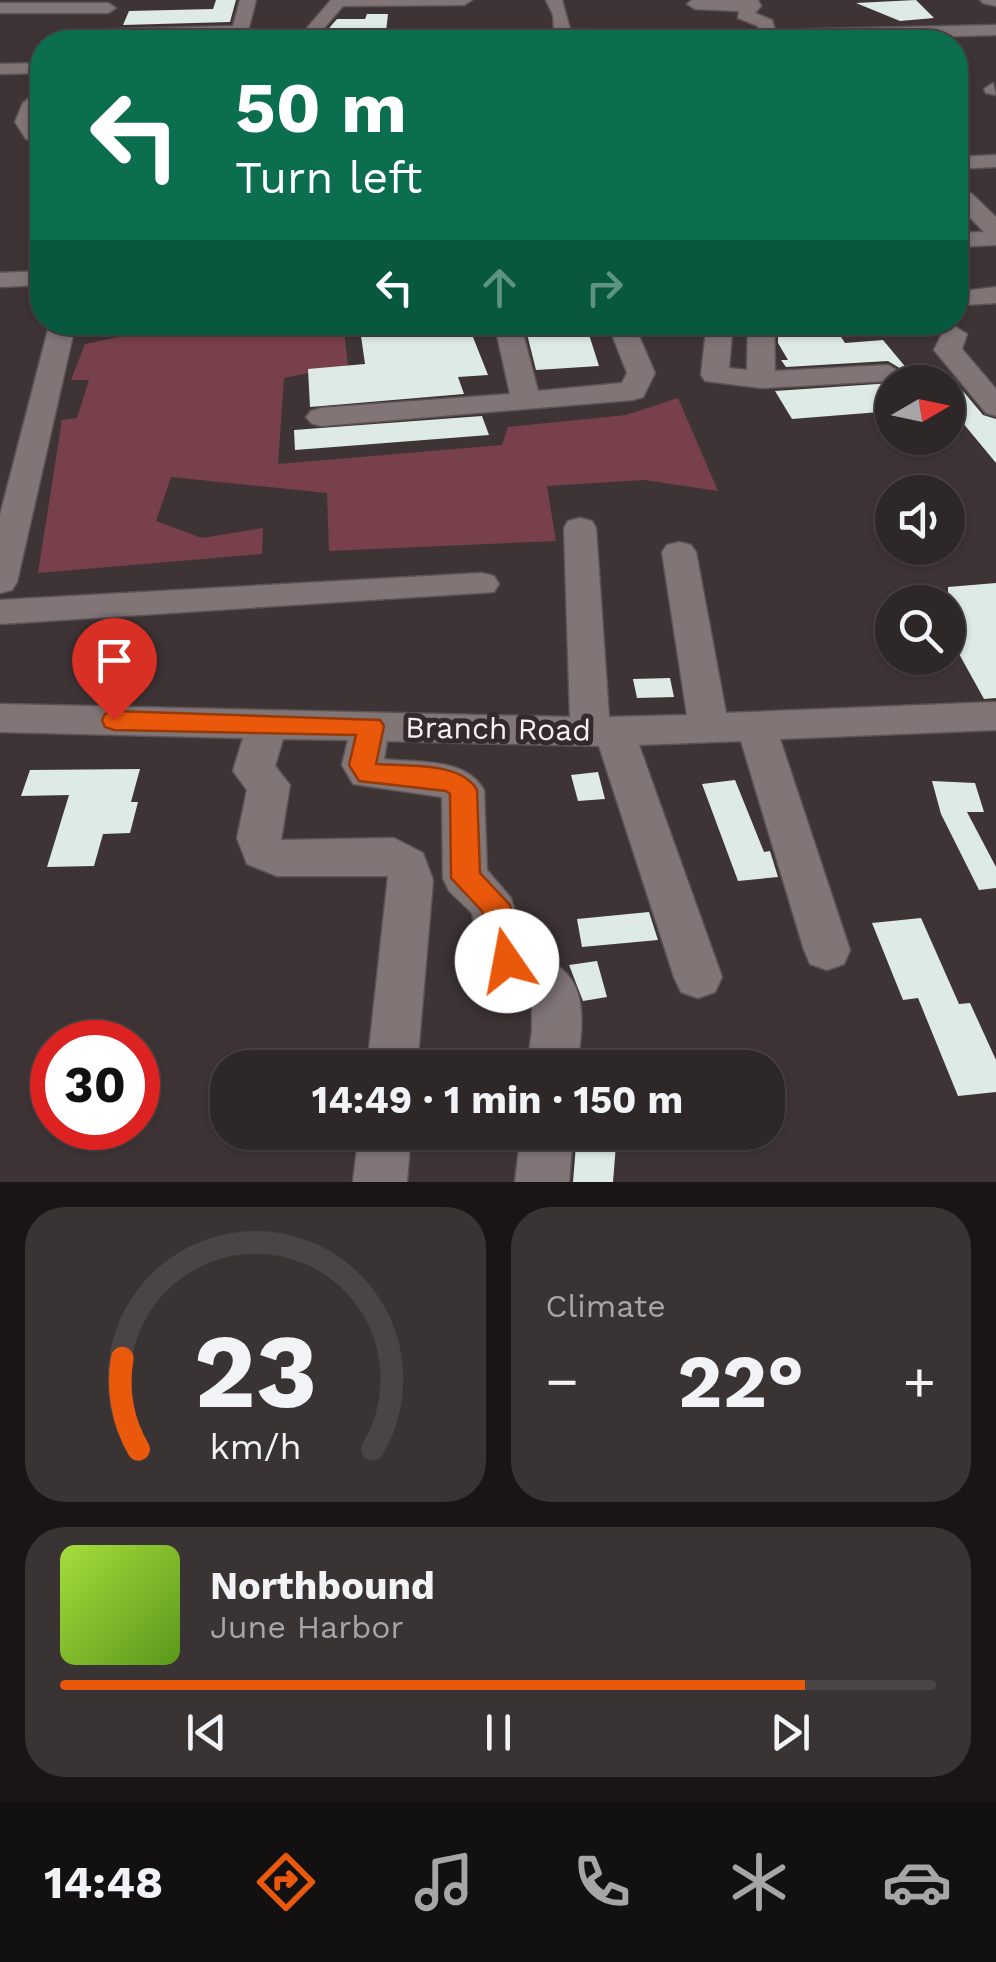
<!DOCTYPE html>
<meta charset="utf-8">
<style>
body{margin:0;font-family:"Work Sans",sans-serif;background:#3a3334;color:#f1f3f6;height:100vh;display:flex;flex-direction:column;font-size:38px;white-space:nowrap}
*{box-sizing:border-box;margin:0}
p{font-size:32px;color:#a7a5a8}
.icon{flex:none;width:55px;height:55px;fill:none;stroke:currentColor;stroke-width:2;stroke-linecap:round;stroke-linejoin:round}
.map{position:relative;height:1182px;overflow:hidden}
.sheet{display:flex;flex-direction:column;gap:25px;padding:25px;background:#191516;flex:1}
.sheet>*{flex:none}
.banner{position:absolute;left:30px;top:30px;width:938px;height:305px;border-radius:40px;box-shadow:0 2px 8px #0004,0 0 0 2px #494445;background:#0b6e4f;color:#fff;overflow:hidden}
.needle{width:65px;rotate:81deg}
.tools{position:absolute;left:875px;top:365px;display:grid;gap:20px}
.tools a{display:grid;place-items:center;width:90px;height:90px;border-radius:50%;background:#2e2728;box-shadow:0 2px 8px #0004,0 0 0 2px #494445;font-size:50px}
.speed{position:absolute;left:30px;top:1020px;display:flex;gap:20px;font-size:50px;font-weight:700;text-align:center}
.speed>*{display:grid;place-content:center;width:130px;height:130px;border-radius:50%;background:#2e2728;box-shadow:0 2px 8px #0004,0 0 0 2px #494445;line-height:1}
.speed .limit{border:15px solid #d22;background:#fff;color:#111}
.pin{position:absolute;display:grid;place-items:center;width:85px;height:85px;color:#fff;margin:-102px -42px;border-radius:50% 50% 50% 0;rotate:-45deg;box-shadow:0 0 10px #0007}
.pin .icon{rotate:45deg}
.me{position:absolute;width:110px;margin:-55px;rotate:348deg;stroke-linejoin:round;filter:drop-shadow(0 0 8px #0008)}
.turn{display:flex;align-items:center;gap:35px;height:210px;padding:0 40px;font-size:45px}
.turn .icon{width:130px;height:130px;stroke-width:2.5}
.turn b{display:block;font-size:70px;line-height:85px}
.lanes{display:flex;align-items:center;height:95px;padding:0 40px;background:#0003;justify-content:center;gap:50px;direction:ltr}
.lanes .off{opacity:.35}
.big{font-size:75px;font-weight:700;line-height:1.1}
.sheet .card{flex:1;display:flex;flex-direction:column;justify-content:center;gap:15px;min-width:0;padding:0 35px;border-radius:40px;background:#3a3334}
.sheet .dial{align-items:center;gap:0}
.dial svg{height:260px;overflow:visible;fill:none;stroke:#494445;stroke-width:7;stroke-linecap:round;text-anchor:middle}
.dial text{fill:#f1f3f6;stroke:none}
.song{display:flex;align-items:center;gap:30px}
.cover{width:120px;height:120px;border-radius:15px;background:linear-gradient(135deg,hsl(80 70% 55%),hsl(90 70% 35%))}
.played{height:10px;border-radius:5px;background:linear-gradient(90deg,#ea580c 85%,#494445 85%)}
.keys{display:flex;justify-content:space-around;direction:ltr}
.heat{display:flex;justify-content:space-between;align-items:center;font-size:55px;direction:ltr}
.sheet .tiles{flex:1;display:grid;gap:25px;grid-template-columns:1fr 1fr}
.card:last-child{grid-column:span 2}
.trip{position:absolute;left:210px;top:1050px;width:575px;height:100px;border-radius:40px;background:#2e2728;box-shadow:0 2px 8px #0004,0 0 0 2px #494445;font-weight:700;line-height:100px;text-align:center}
.tabs{display:flex;height:160px;justify-content:space-around;align-items:center;background:#121010;color:#a7a5a8}
.tabs .icon{width:70px;height:70px}
.tabs .active{color:#ea580c}
.tabs b{font-size:45px;color:#f1f3f6}
.map>svg:first-child{display:block}
.green{fill:#78404a}
.building{fill:#ddeae5}
.lines{fill:none;stroke-linecap:round;stroke-linejoin:round}
.minor-casing{stroke:#5c5354;stroke-width:3}
.minor{fill:#817576;fill-rule:evenodd}
.route{fill:#ea580c;stroke:#983908;stroke-width:2.5}
.labels{text-anchor:middle;stroke-width:10;stroke-linejoin:round;paint-order:stroke}
.street-label{font-size:30px;fill:#f7f0f1;stroke:#342a2b}
</style>
<div class="map">
<svg width="996" height="1182" viewBox="0 0 996 1182">
<rect width="100%" height="100%" fill="#3e3435"/>
<path class="green" d="M186 323H343L348 365 284 378 278 464 502 445 508 427 626 415 678 398 718 491 644 480 547 486 556 541 329 551 327 493 171 477 156 521 202 538 263 528 262 554 38 573 62 420 77 418 89 380H71L85 344Z"/>
<path class="building" d="M216 0H236L230 22 123 25 129 11 213 9Z
M916 0 934 18 900 21 856 3Z
M367 14H388L385 41 317 42 337 19H365Z
M359 322H467L488 375 458 377 464 394 310 407 308 369 365 364Z
M524 322H585L599 366 536 370Z
M778 322H831L845 343 883 340 918 382H893L906 372 888 361 786 367 781 360H788L778 343Z
M948 373 983 415 996 419V463L948 405Z
M892 383V411L792 419 775 391Z
M482 416 489 435 295 450 294 430Z
M996 583V698L984 699 948 634V587Z
M670 678 674 697 637 698 633 679Z
M140 769 131 802H138L130 833 103 834 94 866 47 867 69 795 21 796 30 770Z
M598 772 605 799 578 801 571 775Z
M735 780 764 852 770 851 778 877 738 881 702 784Z
M932 781 975 783 984 812H967L996 867V888L979 890 941 814Z
M649 912 658 940 582 947 577 919Z
M921 918 959 1004 970 1003 996 1060V1092L958 1096 918 998 903 1000 872 923Z
M597 961 607 997 583 1001 569 965Z
M577 1132H617L613 1182H573Z"/>
<g class="lines">
<defs>
<path id="minor" d="M240 0H256L248 31 240 36 86 40 78 35 86 30 233 26Z
M331 0H472L464 5 343 6 312 42H295Z
M546 0H562L570 29 707 32 715 37 707 42 571 39V42H555L553 15Z
M692 0H758L761 6 755 13 772 20 775 30 996 25V35L759 42 758 26 738 18 739 11 695 9 687 4Z
M980 0H996V6L983 3Z
M0 3H108L116 8 108 13H0Z
M42 63V73L0 74V64Z
M993 83 996 95 986 93 984 89Z
M42 88V105L35 122 42 131V143L26 139 15 122 23 103Z
M996 155V167L955 169V157Z
M964 192 972 194 996 217V245L955 247V233L984 232 955 202 956 194Z
M42 271V285L0 287V273Z
M996 287V303L965 305 955 301 956 292Z
M50 322H76L17 582 12 590 0 593V515Z
M494 322H520L538 391 622 383 627 373 607 322H633L655 373 643 397 633 400 321 426 311 423 306 417 311 411 321 408 510 394Z
M707 322H733L729 368 747 370 748 322H774L775 371 888 365 902 373 888 381 761 388 705 381 701 375Z
M954 326 967 334 962 349 996 389V416L986 413 934 350 945 328Z
M580 518 592 521 596 528 609 717 687 715 662 552 667 545 679 542 691 545 696 552 726 713 996 702V730L780 739 850 950 844 964 827 970 810 964 804 950 741 741 639 745 722 977 715 992 698 998 681 992 674 977 599 746 387 741 384 759C416 763 466 757 484 790L487 870 511 898 528 953C591 969 584 1015 577 1068H527L532 1030V999L495 982 479 951 472 913 449 891 443 878 442 797 353 784 342 765 348 740 283 739 275 766 290 785 281 840 394 838 423 853 433 880 417 1068H367L388 876H277L247 864 237 838 247 790 233 771 243 738 0 732V704L570 717 564 528 568 521Z
M482 573 494 576 499 584 494 592 0 624V600Z
M359 1132H411L407 1182H353Z
M521 1132H573L569 1182H515Z"/>
</defs>
<use href="#minor" class="minor-casing"/>
<use href="#minor" class="minor"/>
</g>
<path class="route" d="M114 711 380 720 384 726 376 764C405 767 461 761 477 790L480 873 510 905 522 961 518 971 507 975 496 971 482 911 451 878 450 794 446 791 359 781 349 765 356 735 114 730 105 727 102 720 105 714Z"/>
<g class="labels">
<g class="street-label">
<text transform="translate(498 729) rotate(1)" y="10">Branch Road</text>
</g>
</g>
</svg>
<div class="tools">
<a><svg class="needle" viewBox="-14 -14 28 28"><path d="M0-13l5 13h-10z" fill="#e53935"/><path d="M0 13l5-13h-10z" fill="#a7a5a8"/></svg></a>
<a><svg class="icon" aria-label="sound" viewBox="0 0 24 24"><path d="M4 9h4l5-4v14l-5-4H4zM17 9q2 3 0 6"/></svg></a>
<a><svg class="icon" aria-label="search" viewBox="0 0 24 24"><circle cx="10" cy="10" r="6"/><path d="M15 15l6 6"/></svg></a>
</div>
<div class="speed"><div class="limit">30</div></div>
<div class="pin" style="left:114px;top:720px;background:#d93025"><svg class="icon" aria-label="arrive" viewBox="0 0 24 24"><path d="M6 21V4h12l-3 4 3 4H6"/></svg></div>
<svg class="me" style="left:507px;top:961px" viewBox="-20 -20 40 40"><circle r="19" fill="#fff"/><path d="M0-13L10 11 0 6-10 11z" fill="#ea580c"/></svg>
<div class="trip">14:49 · 1 min · 150 m</div>
<div class="banner">
<div class="turn"><svg class="icon" aria-label="left" viewBox="0 0 24 24"><path d="M17 20v-9H6M10 6l-5 5 5 5"/></svg><div><b>50 m</b>Turn left</div></div>
<div class="lanes"><svg class="icon" aria-label="left" viewBox="0 0 24 24"><path d="M17 20v-9H6M10 6l-5 5 5 5"/></svg><svg class="icon off" aria-label="ahead" viewBox="0 0 24 24"><path d="M12 20V5M6 11l6-6 6 6"/></svg><svg class="icon off" aria-label="right" viewBox="0 0 24 24"><path d="M7 20v-9h11M14 6l5 5-5 5"/></svg></div>
</div>
</div>
<section class="sheet">
<div class="tiles">
<div class="card dial"><svg viewBox="0 0 100 80">
<path d="M14 69A42 42 0 1 1 86 69"/>
<path d="M14 69A42 42 0 0 1 9 41" stroke="#ea580c"/>
<text x="50" y="56" font-size="32" font-weight="700">23</text>
<text x="50" y="72" font-size="11">km/h</text>
</svg></div>
<div class="card"><p>Climate</p>
<div class="heat"><a>−</a><b class="big">22°</b><a>+</a></div>
</div>
<div class="card">
<div class="song"><i class="cover"></i><div><b>Northbound</b><p>June Harbor</p></div></div>
<div class="played"></div>
<div class="keys"><svg class="icon" aria-label="previous" viewBox="0 0 24 24"><path d="M18 5L8 12l10 7zM5 5v14"/></svg><svg class="icon" aria-label="pause" viewBox="0 0 24 24"><path d="M8 5v14M16 5v14"/></svg><svg class="icon" aria-label="next" viewBox="0 0 24 24"><path d="M6 5l10 7-10 7zM19 5v14"/></svg></div>
</div>
</div>
</section>
<nav class="tabs">
<b>14:48</b>
<svg class="icon active" aria-label="directions" viewBox="0 0 24 24"><path d="M12 3l9 9-9 9-9-9zM9 14v-3h6M13 9l2 2-2 2"/></svg>
<svg class="icon" aria-label="music" viewBox="0 0 24 24"><path d="M9 18V5l10-2v13"/><circle cx="6" cy="18" r="3"/><circle cx="16" cy="16" r="3"/></svg>
<svg class="icon" aria-label="phone" viewBox="0 0 24 24"><path d="M5 4h4l2 5-3 2q2 4 5 5l2-3 5 2v4C11 20 4 13 5 4z"/></svg>
<svg class="icon" aria-label="climate" viewBox="0 0 24 24"><path d="M12 3v18M4 7l16 10M4 17L20 7"/></svg>
<svg class="icon" aria-label="car" viewBox="0 0 24 24"><path d="M5 17H2v-5l4-1 3-4h7l3 4 3 1v5h-3M9 17h6M6 11h13"/><circle cx="7" cy="17" r="2"/><circle cx="17" cy="17" r="2"/></svg>
</nav>
